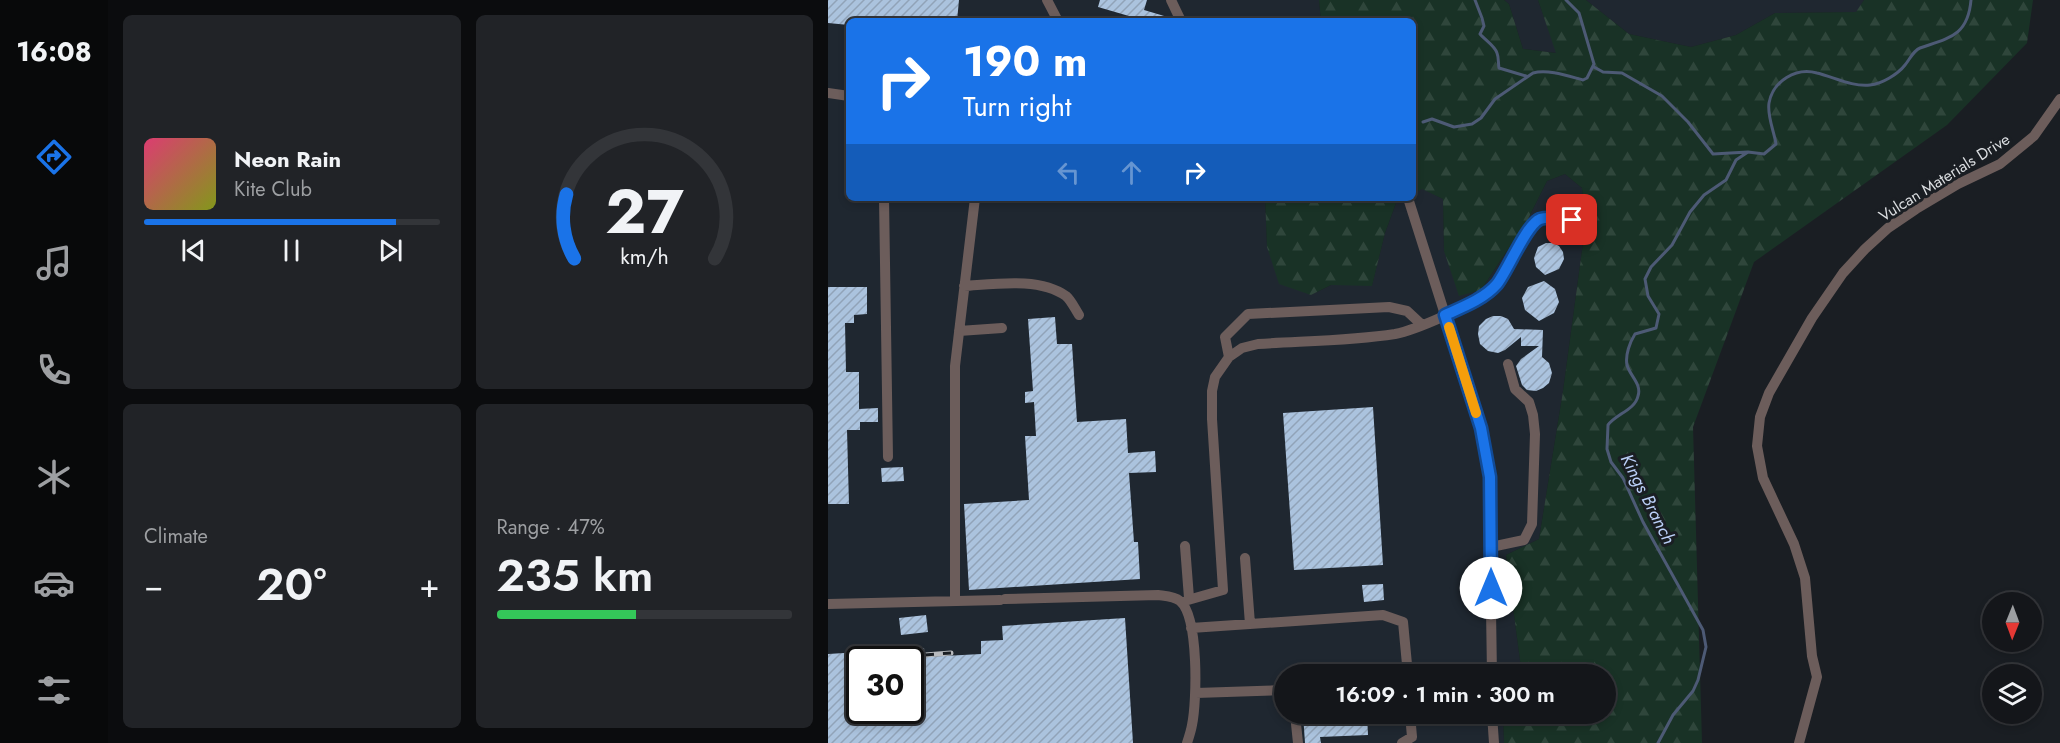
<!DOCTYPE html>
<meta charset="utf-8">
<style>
body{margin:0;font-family:Jost,sans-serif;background:#212327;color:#f1f3f6;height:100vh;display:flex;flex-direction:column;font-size:22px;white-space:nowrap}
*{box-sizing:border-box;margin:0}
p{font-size:20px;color:#9d9fa2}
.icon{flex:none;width:33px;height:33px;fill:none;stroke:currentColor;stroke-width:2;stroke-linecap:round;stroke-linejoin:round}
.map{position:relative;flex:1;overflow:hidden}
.sheet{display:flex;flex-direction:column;gap:15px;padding:15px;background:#0b0c0e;width:720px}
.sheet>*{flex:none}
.banner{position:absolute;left:18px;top:18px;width:570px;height:183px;border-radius:9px;box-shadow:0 3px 9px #0003,0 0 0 2px #333539;background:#1a73e8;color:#fff;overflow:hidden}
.needle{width:39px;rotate:181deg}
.tools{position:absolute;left:1154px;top:592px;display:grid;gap:12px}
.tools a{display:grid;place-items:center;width:60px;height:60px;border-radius:50%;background:#14161a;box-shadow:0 3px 9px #0003,0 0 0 2px #333539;font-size:30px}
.speed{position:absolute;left:18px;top:646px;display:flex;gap:12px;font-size:30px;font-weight:700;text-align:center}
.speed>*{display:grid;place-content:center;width:78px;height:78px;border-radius:50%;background:#14161a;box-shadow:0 3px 9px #0003,0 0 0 2px #333539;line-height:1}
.speed .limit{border:3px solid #111;border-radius:9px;background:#fff;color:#111}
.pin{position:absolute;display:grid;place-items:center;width:51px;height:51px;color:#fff;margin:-26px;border-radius:12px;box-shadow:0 3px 9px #0006}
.me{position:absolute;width:66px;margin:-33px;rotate:0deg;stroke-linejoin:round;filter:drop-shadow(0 0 4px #0008)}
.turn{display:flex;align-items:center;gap:21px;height:126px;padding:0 18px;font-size:27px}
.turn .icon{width:78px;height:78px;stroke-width:2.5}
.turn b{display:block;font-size:42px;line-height:51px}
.lanes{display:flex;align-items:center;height:57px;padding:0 18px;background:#0003;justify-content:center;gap:30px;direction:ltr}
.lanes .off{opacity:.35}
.big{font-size:45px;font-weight:600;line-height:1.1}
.sheet .tile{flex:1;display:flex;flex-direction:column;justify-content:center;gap:9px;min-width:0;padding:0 21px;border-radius:9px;background:#212327}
.sheet .dial{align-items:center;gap:0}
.dial svg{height:156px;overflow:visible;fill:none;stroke:#333539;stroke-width:7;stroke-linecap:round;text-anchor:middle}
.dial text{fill:#f1f3f6;stroke:none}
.song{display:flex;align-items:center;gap:18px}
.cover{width:72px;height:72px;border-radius:9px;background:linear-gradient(135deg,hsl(340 70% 55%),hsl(70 70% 35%))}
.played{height:6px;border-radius:3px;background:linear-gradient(90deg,#1a73e8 85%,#333539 85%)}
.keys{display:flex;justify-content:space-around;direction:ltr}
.heat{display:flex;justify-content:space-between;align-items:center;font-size:33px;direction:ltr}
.charge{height:9px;border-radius:4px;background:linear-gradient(90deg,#34c759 47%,#333539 0)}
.sheet .tiles{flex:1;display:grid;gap:15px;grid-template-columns:repeat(2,1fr)}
.trip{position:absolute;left:446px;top:664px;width:342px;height:60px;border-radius:30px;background:#14161a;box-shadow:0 3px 9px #0003,0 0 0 2px #333539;font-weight:600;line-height:60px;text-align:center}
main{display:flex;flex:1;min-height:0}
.tab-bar{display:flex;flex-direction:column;width:108px;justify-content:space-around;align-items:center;background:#08090a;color:#9d9fa2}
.tab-bar .icon{width:42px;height:42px}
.tab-bar .active{color:#1a73e8}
.tab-bar b{font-size:27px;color:#f1f3f6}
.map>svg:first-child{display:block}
.built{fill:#1f2730;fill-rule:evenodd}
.forest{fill:url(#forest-firs)}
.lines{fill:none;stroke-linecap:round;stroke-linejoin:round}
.stream{stroke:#4d5a75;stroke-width:3}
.building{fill:url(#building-hatch);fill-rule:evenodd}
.minor{stroke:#6c5d5b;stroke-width:10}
.rail-casing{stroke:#b7babe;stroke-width:5}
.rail{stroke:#1a1e23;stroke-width:3;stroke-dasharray:9;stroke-linecap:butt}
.route-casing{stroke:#114b97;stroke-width:15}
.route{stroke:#1a73e8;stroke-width:10}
.slow{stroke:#f59e0b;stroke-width:10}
.labels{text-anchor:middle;stroke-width:6;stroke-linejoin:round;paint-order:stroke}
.street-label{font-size:16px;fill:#dbdee1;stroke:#1a1e23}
.water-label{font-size:18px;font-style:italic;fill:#bacff7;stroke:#1a1e23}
</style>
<main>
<nav class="tab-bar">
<b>16:08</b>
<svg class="icon active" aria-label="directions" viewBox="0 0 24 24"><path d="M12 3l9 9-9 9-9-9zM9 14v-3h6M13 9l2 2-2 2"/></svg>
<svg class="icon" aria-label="music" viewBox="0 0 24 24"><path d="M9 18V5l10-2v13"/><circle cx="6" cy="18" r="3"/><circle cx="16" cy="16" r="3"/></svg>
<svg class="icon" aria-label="phone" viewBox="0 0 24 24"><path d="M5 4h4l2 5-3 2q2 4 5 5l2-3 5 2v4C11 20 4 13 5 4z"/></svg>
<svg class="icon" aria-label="climate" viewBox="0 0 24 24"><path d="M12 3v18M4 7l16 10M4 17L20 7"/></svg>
<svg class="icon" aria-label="car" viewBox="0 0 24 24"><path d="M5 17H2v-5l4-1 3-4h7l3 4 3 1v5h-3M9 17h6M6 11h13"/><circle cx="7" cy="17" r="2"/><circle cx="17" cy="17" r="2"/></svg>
<svg class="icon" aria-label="filters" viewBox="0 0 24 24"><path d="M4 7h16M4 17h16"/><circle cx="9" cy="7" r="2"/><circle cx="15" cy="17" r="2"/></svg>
</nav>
<section class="sheet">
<div class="tiles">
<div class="tile">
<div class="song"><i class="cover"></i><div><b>Neon Rain</b><p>Kite Club</p></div></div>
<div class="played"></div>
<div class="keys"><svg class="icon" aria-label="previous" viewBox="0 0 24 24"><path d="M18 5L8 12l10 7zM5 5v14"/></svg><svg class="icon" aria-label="pause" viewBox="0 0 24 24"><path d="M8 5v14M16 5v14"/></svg><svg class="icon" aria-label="next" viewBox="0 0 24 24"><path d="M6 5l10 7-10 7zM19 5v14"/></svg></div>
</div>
<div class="tile dial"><svg viewBox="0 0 100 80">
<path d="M14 69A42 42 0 1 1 86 69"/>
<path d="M14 69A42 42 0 0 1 10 36" stroke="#1a73e8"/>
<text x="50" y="56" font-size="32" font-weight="700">27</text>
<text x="50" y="72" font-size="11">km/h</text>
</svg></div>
<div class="tile"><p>Climate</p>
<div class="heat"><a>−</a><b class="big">20°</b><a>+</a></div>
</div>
<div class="tile"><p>Range · 47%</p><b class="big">235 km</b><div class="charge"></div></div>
</div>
</section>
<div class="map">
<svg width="1232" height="743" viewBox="0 0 1232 743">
<defs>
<pattern id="forest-firs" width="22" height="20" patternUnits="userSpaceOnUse" patternTransform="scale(1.5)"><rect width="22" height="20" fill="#193226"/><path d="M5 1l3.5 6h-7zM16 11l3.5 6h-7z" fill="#2f463b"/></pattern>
<pattern id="building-hatch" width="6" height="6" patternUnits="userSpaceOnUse" patternTransform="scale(1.5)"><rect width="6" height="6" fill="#abc3de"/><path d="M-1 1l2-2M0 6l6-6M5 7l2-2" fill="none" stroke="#91a3b8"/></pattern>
</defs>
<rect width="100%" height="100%" fill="#1a1e23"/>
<path class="built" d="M0 0H491L493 21H21V198H437L439 246 483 295 503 285H544L557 233 568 203 577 198H585V194L594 188 615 199 616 251 653 290 700 219 719 181 737 174 754 188 757 228 735 391 711 539 678 555 694 675H456V714H675L676 743H0ZM32 660H82V711H32Z
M676 0H710L729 53 695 49 681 4Z
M758 0H1036L1029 12 947 13 908 35 863 47 801 34Z"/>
<path class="forest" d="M491 0H676L681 4 695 49 728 53 710 0H758L801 34 863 47 908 35 947 13 1028 12 1036 0H1205L1199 43 1119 125 926 262 865 427 874 743H676L675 714H777V675H694L678 555 711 539 735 391 757 228 754 188 737 174 719 181 700 219 653 290 631 296 616 251 615 199 594 189 585 194V21H493Z
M437 198H577L568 203 557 233 544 286 503 285 483 295 451 284 439 247Z"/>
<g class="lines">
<path class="stream" d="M647 0 654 18 656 26 652 34C657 40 667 46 669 53 671 58 670 63 671 68L698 76
M766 67 775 72 794 73 834 96 860 122 885 154 920 152 936 154 948 144C946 131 939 116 941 103 945 81 968 67 989 73 1006 77 1024 87 1042 85 1054 84 1070 74 1077 65 1082 59 1085 51 1092 48 1121 38 1140 36 1143 0
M595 122 604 119 626 127 644 124 653 118 667 99 705 73C720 69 740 76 755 80L759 78 766 64 751 13 738 0
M830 743 845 715 865 691 870 680 878 647 875 630 815 522 795 478 783 462 779 449 780 425C788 414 807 410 810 396 814 384 802 376 799 365 797 355 802 342 807 334L828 328 831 314 820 296 817 279 823 267 844 245 862 212 876 195 898 180 908 160 920 152"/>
</g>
<path class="building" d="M0 0H131L129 21H21V25L0 23Z
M272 0H319L316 10 343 18 345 21H318L270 7Z
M718 243H725L731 246 735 252 736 259 731 269 717 275 708 267 706 258 710 247Z
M716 281 727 289 731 302 726 313 711 321 697 310 694 298 700 287Z
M0 287H39V314L26 315V323H17L18 372H31V409L50 408V422H32V430H19L21 504H0Z
M665 316H673L680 319 686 329 715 330 714 357 721 363 724 373 721 383 715 388 708 391 699 390 694 385 688 366 693 359 711 346H693V337L677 350 670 353 660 351 652 344 650 334 651 326 658 319Z
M227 317 229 344H244L249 422 298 419 300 453 327 451 328 472 301 473 306 542H310L312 579 141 590 136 504 201 500 197 436H208L206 402 197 403V392L205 391 200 319Z
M545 407 555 565 466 570 455 413Z
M75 467 76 481 54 482 53 468Z
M555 584 556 600 536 602 534 585Z
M98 615 100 632 73 635 71 618Z
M297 618 305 743H0V654L96 648 97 657 153 654V641L175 640 174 626ZM32 660H82V711H32Z
M475 714H539L540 735 492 737 493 743H477Z"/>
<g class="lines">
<path class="minor" d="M219 0 230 21
M343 0 353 21
M0 93 21 96
M56 198 60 457
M580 198 653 428 661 477 664 675
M136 286C167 284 212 277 238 296 243 300 247 309 251 315
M131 331 174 328
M401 357 397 337 420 314 561 307 579 311 593 324
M357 546 361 598
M663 547 696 540 704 524 707 434 705 415 701 402 687 389 680 364
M417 558 422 624
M177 599 330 595C337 596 346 596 352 601 371 617 369 701 364 725 363 731 361 737 359 743
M127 600V366L147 198
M353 602 395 590 384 419V391L387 377 401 357 414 348 430 344C475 341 522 341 567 334 588 330 642 306 659 293 679 278 695 226 712 219 721 216 734 219 744 220
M0 604 172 600
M363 628 555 615 575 622 580 675
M368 693 456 690
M467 714 470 743
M664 714 666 743
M574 743 584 737 582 714
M971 743 989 677 984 656 977 578 966 544 935 478 929 446 932 417 941 393 984 318 1015 273 1037 249 1060 228 1088 209 1130 184 1172 164 1206 136 1232 99"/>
<defs>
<path id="rail" d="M97 655 123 653"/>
</defs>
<use href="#rail" class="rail-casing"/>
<use href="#rail" class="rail"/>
</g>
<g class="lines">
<defs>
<path id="route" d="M663 588 662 477 653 428 617 315C635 307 656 299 669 284 680 270 698 225 712 219 721 216 734 219 744 220"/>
</defs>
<use href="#route" class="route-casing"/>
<use href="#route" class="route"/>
<path class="slow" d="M621 327 648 413"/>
</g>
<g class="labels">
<g class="street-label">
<text transform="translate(1116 177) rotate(-32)" y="6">Vulcan Materials Drive</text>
</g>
<g class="water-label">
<text transform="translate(820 499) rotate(63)" y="6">Kings Branch</text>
</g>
</g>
</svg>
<div class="tools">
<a><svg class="needle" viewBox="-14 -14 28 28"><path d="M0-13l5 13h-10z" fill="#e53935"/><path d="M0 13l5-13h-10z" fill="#9d9fa2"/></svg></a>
<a><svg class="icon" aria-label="layers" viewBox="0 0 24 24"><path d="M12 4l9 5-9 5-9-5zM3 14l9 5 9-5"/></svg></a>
</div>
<div class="speed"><div class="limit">30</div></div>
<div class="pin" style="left:744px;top:220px;background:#d93025"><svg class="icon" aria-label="arrive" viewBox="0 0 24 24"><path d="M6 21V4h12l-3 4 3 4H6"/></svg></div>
<svg class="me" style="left:663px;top:588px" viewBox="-20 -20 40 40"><circle r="19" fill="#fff"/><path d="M0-13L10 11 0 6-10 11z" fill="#1a73e8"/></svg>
<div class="trip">16:09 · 1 min · 300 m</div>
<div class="banner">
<div class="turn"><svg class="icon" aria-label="right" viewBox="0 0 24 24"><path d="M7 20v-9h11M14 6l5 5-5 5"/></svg><div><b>190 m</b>Turn right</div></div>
<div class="lanes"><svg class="icon off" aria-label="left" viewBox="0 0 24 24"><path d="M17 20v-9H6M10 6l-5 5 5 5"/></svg><svg class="icon off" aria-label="ahead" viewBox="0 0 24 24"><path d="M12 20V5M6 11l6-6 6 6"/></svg><svg class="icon" aria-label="right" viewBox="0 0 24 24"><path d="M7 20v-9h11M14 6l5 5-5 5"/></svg></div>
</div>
</div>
</main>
